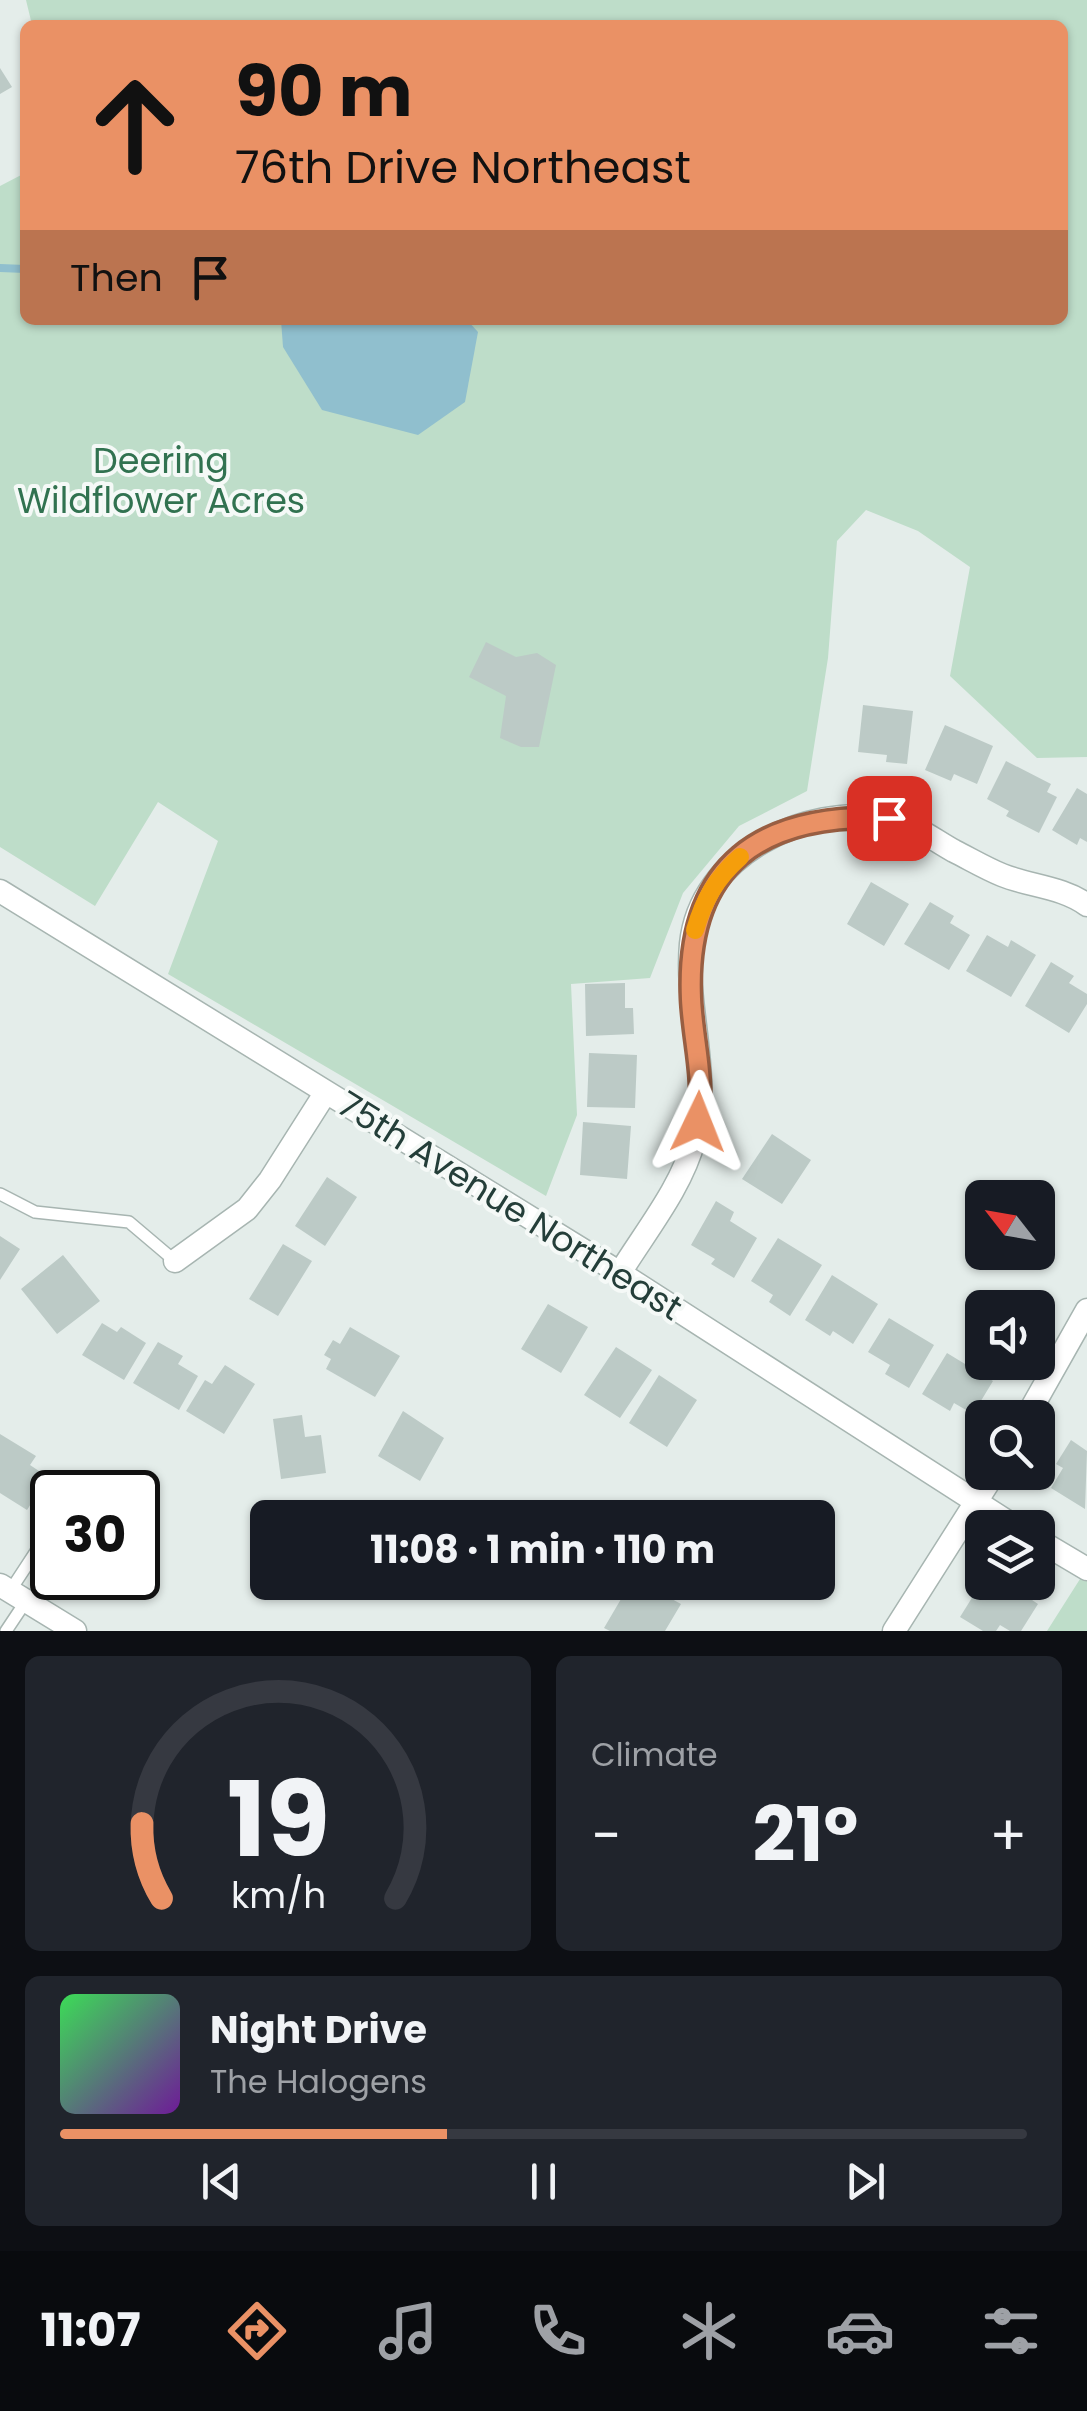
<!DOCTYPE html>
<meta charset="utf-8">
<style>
body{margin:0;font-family:Poppins,sans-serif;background:#20242c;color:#f1f3f6;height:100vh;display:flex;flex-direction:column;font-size:38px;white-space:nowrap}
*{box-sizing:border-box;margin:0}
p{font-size:32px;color:#9ea1a6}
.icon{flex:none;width:55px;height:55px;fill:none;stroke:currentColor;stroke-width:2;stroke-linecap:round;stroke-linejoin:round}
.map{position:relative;height:1631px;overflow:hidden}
.side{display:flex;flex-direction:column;gap:25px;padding:25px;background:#0d0f14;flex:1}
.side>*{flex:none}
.top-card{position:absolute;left:20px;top:20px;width:1048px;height:305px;border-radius:15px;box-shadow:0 2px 8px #0004;background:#ea9165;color:#111;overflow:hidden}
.needle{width:65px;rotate:301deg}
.tools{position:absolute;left:965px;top:1180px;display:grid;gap:20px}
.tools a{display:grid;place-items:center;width:90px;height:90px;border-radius:15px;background:#171b24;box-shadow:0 2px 8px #0004;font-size:50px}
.speed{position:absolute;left:30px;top:1470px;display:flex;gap:20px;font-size:50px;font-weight:700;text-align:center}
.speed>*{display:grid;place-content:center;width:130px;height:130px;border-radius:50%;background:#171b24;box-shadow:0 2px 8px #0004;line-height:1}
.speed .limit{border:5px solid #111;border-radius:15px;background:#fff;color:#111}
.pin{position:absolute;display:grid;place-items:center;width:85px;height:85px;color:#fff;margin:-42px;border-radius:20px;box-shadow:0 5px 15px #0006}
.me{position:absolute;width:110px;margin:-55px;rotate:2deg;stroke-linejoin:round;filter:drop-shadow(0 0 8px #0008)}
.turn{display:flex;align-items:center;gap:35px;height:210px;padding:0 50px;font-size:45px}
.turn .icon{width:130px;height:130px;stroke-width:2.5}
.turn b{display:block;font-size:70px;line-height:85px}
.then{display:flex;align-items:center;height:95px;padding:0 50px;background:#0003;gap:20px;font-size:38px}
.big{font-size:75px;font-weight:700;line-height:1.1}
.side .card{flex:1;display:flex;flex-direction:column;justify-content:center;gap:15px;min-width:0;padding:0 35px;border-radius:15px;background:#20242c}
.side .dial{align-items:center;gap:0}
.dial svg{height:260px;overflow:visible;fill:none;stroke:#363941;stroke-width:7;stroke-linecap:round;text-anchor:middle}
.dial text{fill:#f1f3f6;stroke:none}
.song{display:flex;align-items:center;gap:30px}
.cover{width:120px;height:120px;border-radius:15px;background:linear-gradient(135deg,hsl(130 70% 55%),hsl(280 70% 35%))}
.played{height:10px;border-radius:5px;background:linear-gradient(90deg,#ea9165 40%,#363941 40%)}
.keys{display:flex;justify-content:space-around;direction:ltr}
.heat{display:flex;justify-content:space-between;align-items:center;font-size:55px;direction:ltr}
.side .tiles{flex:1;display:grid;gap:25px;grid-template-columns:1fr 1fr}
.card:last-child{grid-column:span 2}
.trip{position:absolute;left:250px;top:1500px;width:585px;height:100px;border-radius:15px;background:#171b24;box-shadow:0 2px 8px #0004;font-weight:700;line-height:100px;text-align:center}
.tab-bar{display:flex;height:160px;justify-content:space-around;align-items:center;background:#090b0e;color:#9ea1a6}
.tab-bar .icon{width:70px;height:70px}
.tab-bar .selected{color:#ea9165}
.tab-bar b{font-size:45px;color:#f1f3f6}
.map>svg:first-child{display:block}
.green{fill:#beddc9}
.water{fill:#90bfce}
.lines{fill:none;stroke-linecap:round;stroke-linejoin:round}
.stream{stroke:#90bfce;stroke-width:8}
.building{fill:#bccac6}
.lane-casing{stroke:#a7b5b1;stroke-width:14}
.street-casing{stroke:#a7b5b1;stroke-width:25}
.lane{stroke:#fff;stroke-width:11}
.street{stroke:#fff;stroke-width:22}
.route-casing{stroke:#985e42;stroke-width:25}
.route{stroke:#ea9165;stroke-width:18}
.slow{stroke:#f59e0b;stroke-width:18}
.labels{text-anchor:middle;stroke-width:8;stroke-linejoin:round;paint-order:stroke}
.park-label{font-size:35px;fill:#317250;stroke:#f5f9f7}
.street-label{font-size:35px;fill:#243e39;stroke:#f5f9f7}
</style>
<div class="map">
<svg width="1087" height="1631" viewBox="0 0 1087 1631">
<rect width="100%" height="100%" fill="#e4edea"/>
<path class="green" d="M26 0H1087V757L1037 758 950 676 970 567 918 531 866 510 837 541 828 658 807 791 739 826 683 893 650 978 571 984 577 1115 546 1196 168 974 218 841 158 802 95 906 0 847V186L25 173V320H1062V25H32Z
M1087 1568V1631H1047Z"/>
<path class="water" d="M281 320H467L478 332 465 402 418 435 322 410 283 347Z"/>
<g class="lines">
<path class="stream" d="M0 268 25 269"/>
</g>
<path class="building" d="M0 68 12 87 0 94Z
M486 642 516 657 537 653 556 665 539 747H521L500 738 506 696 469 677Z
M863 705 913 711 907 764 886 762 887 755 858 752Z
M945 725 993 746 977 784 954 774 951 781 925 770Z
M1006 761 1051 784 1047 792 1057 797 1039 833 1006 816 1009 811 987 799Z
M1077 788 1087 794V842L1080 838 1077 845 1052 830Z
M871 882 909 904 884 946 847 924Z
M930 902 954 916 950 923 970 935 949 970 904 944Z
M987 935 1008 947 1011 940 1036 955 1011 997 966 971Z
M1051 962 1074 976 1069 983 1087 994V1004L1069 1033 1025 1006Z
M625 983V1008H633L634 1034 586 1036 585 984Z
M589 1053 637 1055 635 1108 587 1107Z
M583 1122 631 1126 627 1179 580 1175Z
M772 1134 811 1160 782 1204 742 1179Z
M327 1177 357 1197 325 1246 295 1226Z
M716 1201 734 1212 730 1221 757 1238 734 1278 711 1264 715 1259 691 1245Z
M0 1236 20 1249 0 1280Z
M778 1238 822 1265 790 1316 769 1302 773 1295 751 1281Z
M283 1244 312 1261 278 1316 249 1299Z
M63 1255 100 1301 57 1334 21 1289Z
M832 1275 878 1304 853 1344 833 1331 830 1336 805 1320Z
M548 1304 588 1327 561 1373 521 1349Z
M889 1318 934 1345 909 1388 885 1374 890 1365 868 1352Z
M102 1323 117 1332 121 1327 146 1343 124 1380 82 1355Z
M350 1327 400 1356 375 1397 326 1369 331 1359 324 1355 333 1340 340 1344Z
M158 1342 183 1356 178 1364 198 1376 179 1410 133 1383Z
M616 1347 652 1370 620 1418 584 1395Z
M947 1353 993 1381 973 1414 954 1403 950 1411 922 1394Z
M225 1365 255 1384 224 1434 186 1411 205 1380 212 1384Z
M659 1375 697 1400 667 1447 629 1423Z
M403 1411 444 1438 420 1481 378 1456Z
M302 1415 305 1437 321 1435 326 1473 281 1479 273 1419Z
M0 1434 36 1456 30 1465 48 1477 27 1510 0 1493Z
M1071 1440 1087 1451 1085 1509 1051 1488 1063 1468 1056 1464Z
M52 1496V1518L42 1511Z
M631 1582H665L659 1592 681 1604 665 1631H610L604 1628Z
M996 1582H1005L1038 1604 1021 1631H1010L1000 1625 996 1631H983L960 1617 980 1585 991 1591Z"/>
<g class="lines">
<defs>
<path id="lane" d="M0 1194 35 1212 129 1222 175 1261
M10 1591 52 1527
M6 1631 26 1601"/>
<path id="street" d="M0 891 620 1273 1017 1528
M175 1261 247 1209 270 1180 326 1092
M620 1273C645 1232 682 1187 694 1140 712 1076 685 1010 691 944 700 854 805 805 886 818 910 821 934 840 954 851 970 859 985 868 1002 875 1029 886 1063 887 1087 905
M1026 1418 1087 1310
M1038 1540 1087 1569
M0 1585 75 1631
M894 1631 995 1472"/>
</defs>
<use href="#lane" class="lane-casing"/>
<use href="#street" class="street-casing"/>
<use href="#lane" class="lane"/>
<use href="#street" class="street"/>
</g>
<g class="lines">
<defs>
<path id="route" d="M698 1122C705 1080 693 1041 691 999 685 864 761 813 889 818"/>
</defs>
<use href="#route" class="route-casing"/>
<use href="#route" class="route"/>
<path class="slow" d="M695 930C704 900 716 878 740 857"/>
</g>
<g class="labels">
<g class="park-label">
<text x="161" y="473">Deering<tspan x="161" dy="40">Wildflower Acres</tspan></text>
</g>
<g class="street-label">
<text transform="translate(510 1206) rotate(32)" y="12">75th Avenue Northeast</text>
</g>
</g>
</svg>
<div class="tools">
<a><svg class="needle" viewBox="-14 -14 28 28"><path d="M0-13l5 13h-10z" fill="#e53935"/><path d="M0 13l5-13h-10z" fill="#9ea1a6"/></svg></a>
<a><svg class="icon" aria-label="sound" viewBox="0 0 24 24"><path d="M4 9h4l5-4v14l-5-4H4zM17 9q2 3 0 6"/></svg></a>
<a><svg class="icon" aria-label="search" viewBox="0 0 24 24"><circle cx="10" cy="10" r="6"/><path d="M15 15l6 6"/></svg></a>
<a><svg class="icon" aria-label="layers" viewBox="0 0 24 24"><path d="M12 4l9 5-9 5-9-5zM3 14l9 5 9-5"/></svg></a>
</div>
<div class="speed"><div class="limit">30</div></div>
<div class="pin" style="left:889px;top:818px;background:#d93025"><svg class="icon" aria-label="arrive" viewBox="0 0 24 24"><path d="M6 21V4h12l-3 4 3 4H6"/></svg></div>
<svg class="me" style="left:698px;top:1122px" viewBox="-20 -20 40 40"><path d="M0-17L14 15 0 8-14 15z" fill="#ea9165" stroke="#fff" stroke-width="4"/></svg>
<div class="trip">11:08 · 1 min · 110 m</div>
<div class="top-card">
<div class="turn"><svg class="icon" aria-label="ahead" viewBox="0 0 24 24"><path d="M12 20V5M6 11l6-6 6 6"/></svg><div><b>90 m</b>76th Drive Northeast</div></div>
<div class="then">Then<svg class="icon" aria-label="arrive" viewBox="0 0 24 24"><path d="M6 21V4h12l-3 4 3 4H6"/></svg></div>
</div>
</div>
<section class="side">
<div class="tiles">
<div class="card dial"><svg viewBox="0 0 100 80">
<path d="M14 69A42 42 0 1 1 86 69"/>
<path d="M14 69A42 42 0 0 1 8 46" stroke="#ea9165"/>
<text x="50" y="56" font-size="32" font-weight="700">19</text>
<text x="50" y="72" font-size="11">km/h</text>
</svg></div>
<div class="card"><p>Climate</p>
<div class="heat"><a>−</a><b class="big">21°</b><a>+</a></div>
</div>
<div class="card">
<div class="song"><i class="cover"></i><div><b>Night Drive</b><p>The Halogens</p></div></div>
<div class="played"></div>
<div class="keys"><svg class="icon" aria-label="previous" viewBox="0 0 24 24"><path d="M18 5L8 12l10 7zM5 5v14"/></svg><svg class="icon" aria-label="pause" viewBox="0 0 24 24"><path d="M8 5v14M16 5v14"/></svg><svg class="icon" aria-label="next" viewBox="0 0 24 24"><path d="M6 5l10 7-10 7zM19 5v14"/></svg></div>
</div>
</div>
</section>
<nav class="tab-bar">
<b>11:07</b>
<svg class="icon selected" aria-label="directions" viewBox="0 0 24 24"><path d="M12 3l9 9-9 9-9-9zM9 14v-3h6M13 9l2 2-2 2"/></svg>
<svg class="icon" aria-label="music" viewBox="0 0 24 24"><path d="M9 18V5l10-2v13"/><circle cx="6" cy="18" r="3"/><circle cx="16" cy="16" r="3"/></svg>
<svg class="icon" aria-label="phone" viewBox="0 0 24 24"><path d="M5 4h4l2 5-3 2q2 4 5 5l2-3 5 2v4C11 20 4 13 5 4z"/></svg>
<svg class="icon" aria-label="climate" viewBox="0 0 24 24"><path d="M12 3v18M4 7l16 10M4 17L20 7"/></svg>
<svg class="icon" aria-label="car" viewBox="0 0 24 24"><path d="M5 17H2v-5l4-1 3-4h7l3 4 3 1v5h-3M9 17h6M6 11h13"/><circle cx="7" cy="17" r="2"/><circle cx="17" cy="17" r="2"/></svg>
<svg class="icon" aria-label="filters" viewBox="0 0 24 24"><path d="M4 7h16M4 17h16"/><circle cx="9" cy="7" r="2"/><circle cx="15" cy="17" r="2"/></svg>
</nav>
